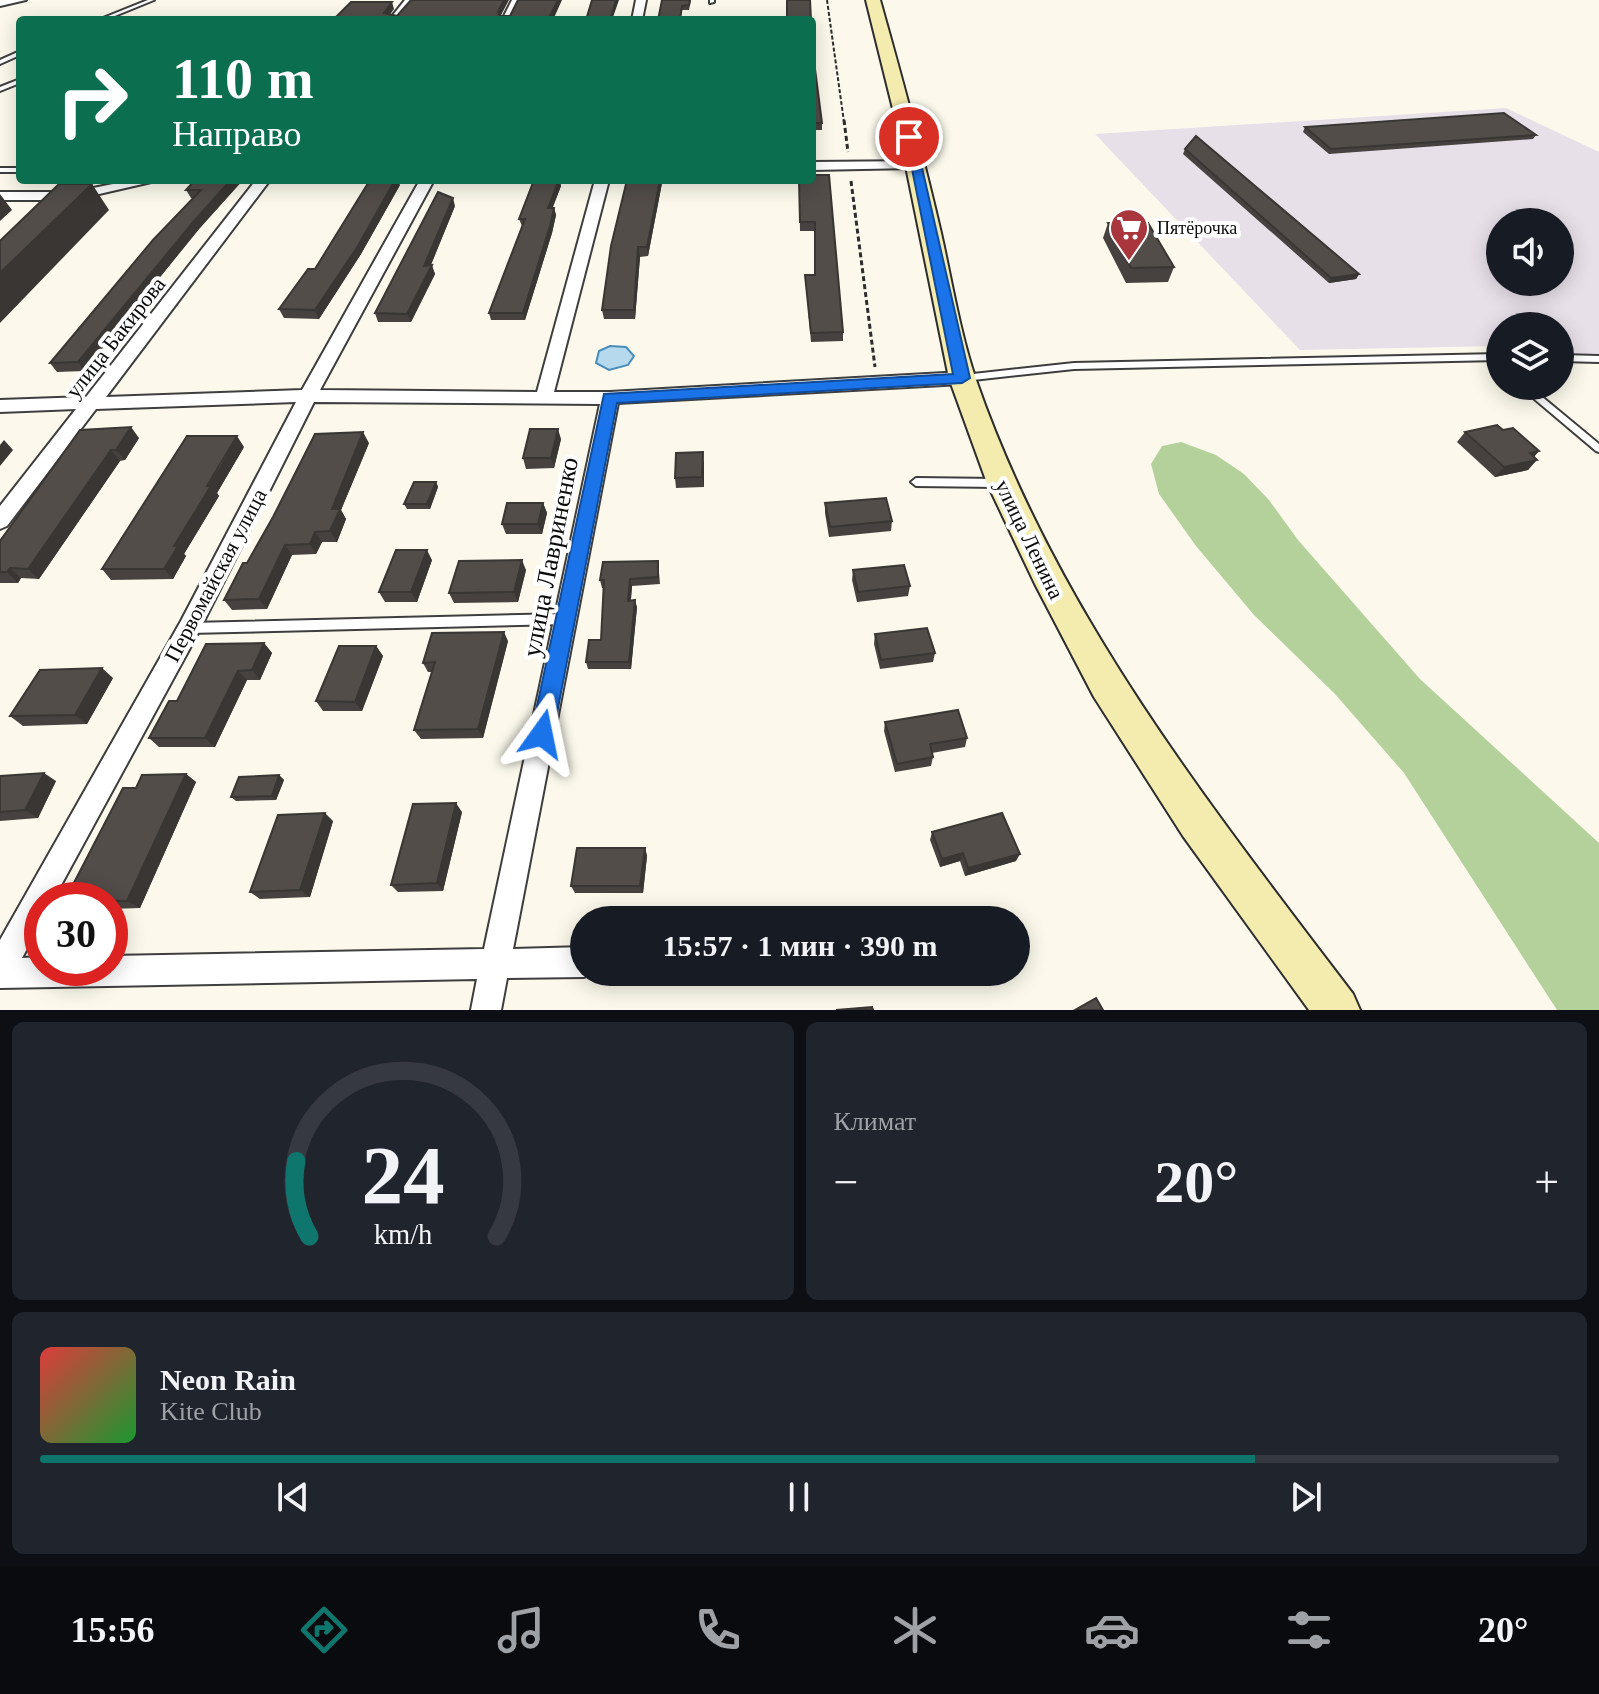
<!DOCTYPE html>
<html lang="ru">
<meta charset="utf-8">
<style>
body{margin:0;font-family:Georgia,serif;background:#20242c;color:#f1f3f6;height:100vh;display:flex;flex-direction:column;font-size:30px;white-space:nowrap}
*{box-sizing:border-box;margin:0}
p{font-size:26px;color:#9ea1a6}
.icon{flex:none;width:44px;height:44px;fill:none;stroke:currentColor;stroke-width:2;stroke-linecap:round;stroke-linejoin:round}
.map{position:relative;height:1010px;overflow:hidden}
.sheet{display:flex;flex-direction:column;gap:12px;padding:12px;background:#0d0f14;flex:1}
.sheet>*{flex:none}
.guide{position:absolute;left:16px;top:16px;width:800px;height:168px;border-radius:8px;box-shadow:0 4px 20px #0003;background:#0b6e4f;color:#fff;overflow:hidden}
.tools{position:absolute;left:1486px;top:208px;display:grid;gap:16px}
.tools a{display:grid;place-items:center;width:88px;height:88px;border-radius:50%;background:#171b24;box-shadow:0 4px 20px #0003;font-size:40px}
.speed{position:absolute;left:24px;top:882px;display:flex;gap:16px;font-size:40px;font-weight:700;text-align:center}
.speed>*{display:grid;place-content:center;width:104px;height:104px;border-radius:50%;background:#171b24;box-shadow:0 4px 20px #0003;line-height:1}
.speed .limit{border:12px solid #d22;background:#fff;color:#111}
.pin{position:absolute;display:grid;place-items:center;width:68px;height:68px;color:#fff;margin:-34px;border:4px solid #fff;border-radius:50%;box-shadow:0 2px 8px #0007}
.me{position:absolute;width:88px;margin:-44px;rotate:12deg;stroke-linejoin:round;filter:drop-shadow(0 0 6px #0008)}
.turn{display:flex;align-items:center;gap:28px;height:168px;padding:0 24px;font-size:36px}
.turn .icon{width:104px;height:104px;stroke-width:2.5}
.turn b{display:block;font-size:56px;line-height:68px}
.big{font-size:60px;font-weight:600;line-height:1.1}
.sheet .card{flex:1;display:flex;flex-direction:column;justify-content:center;gap:12px;min-width:0;padding:0 28px;border-radius:12px;background:#20242c}
.sheet .dial{align-items:center;gap:0}
.dial svg{height:208px;overflow:visible;fill:none;stroke:#363941;stroke-width:7;stroke-linecap:round;text-anchor:middle}
.dial text{fill:#f1f3f6;stroke:none}
.song{display:flex;align-items:center;gap:24px}
.cover{width:96px;height:96px;border-radius:12px;background:linear-gradient(135deg,hsl(0 70% 55%),hsl(130 70% 35%))}
.played{height:8px;border-radius:4px;background:linear-gradient(90deg,#0f766e 80%,#363941 80%)}
.keys{display:flex;justify-content:space-around;direction:ltr}
.heat{display:flex;justify-content:space-between;align-items:center;font-size:44px;direction:ltr}
.sheet .tiles{flex:1;display:grid;gap:12px;grid-template-columns:1fr 1fr}
.card:last-child{grid-column:span 2}
.trip{position:absolute;left:570px;top:906px;width:460px;height:80px;border-radius:40px;background:#171b24;box-shadow:0 4px 20px #0003;font-weight:600;line-height:80px;text-align:center}
.tab-bar{display:flex;height:128px;justify-content:space-around;align-items:center;background:#090b0e;color:#9ea1a6}
.tab-bar .icon{width:56px;height:56px}
.tab-bar .on{color:#0f766e}
.tab-bar b{font-size:36px;color:#f1f3f6}
.map>svg:first-child{display:block}
.industrial{fill:#e8e0e9;fill-rule:evenodd}
.forest{fill:#b4d19c}
.water{fill:#b7d9ed;stroke:#488dbb;stroke-width:2}
.lines{fill:none;stroke-linecap:round;stroke-linejoin:round}
.lane-casing{stroke:#3e3e3e;stroke-width:4}
.street-casing{stroke:#3e3e3e;stroke-width:4}
.secondary-casing{stroke:#2d2d2d;stroke-width:4}
.path-far1{stroke:#2d2d2d;stroke-width:2;stroke-dasharray:4 2;stroke-linecap:butt}
.path{stroke:#2d2d2d;stroke-width:3;stroke-dasharray:5 3;stroke-linecap:butt}
.lane{fill:#fff;fill-rule:evenodd}
.street{fill:#fff;fill-rule:evenodd}
.secondary{fill:#f4ecaf;fill-rule:evenodd}
.wall{fill:#47423f}
.shaded-wall{fill:#393633}
.building{fill:#524d49;stroke:#393633;stroke-width:2}
.route{fill:#1a73e8;stroke:#114b97;stroke-width:2}
.labels{text-anchor:middle;stroke-width:8;stroke-linejoin:round;paint-order:stroke}
.far-poi-label{font-size:18px;fill:#0b0b0b;stroke:#fff;text-anchor:start}
.street-label{font-size:22px;fill:#0b0b0b;stroke:#fff}
.near-street-label{font-size:26px;fill:#0b0b0b;stroke:#fff}
</style>
<div class="map">
<svg width="1599" height="1010" viewBox="0 0 1599 1010">
<rect width="100%" height="100%" fill="#fcf9ec"/>
<path class="industrial" d="M1506 108 1599 152V355H1560V326H1500V346L1300 350 1095 134ZM1500 222H1560V282H1500Z"/>
<path class="forest" d="M1181 442 1216 455 1244 474 1269 500 1298 540 1420 679 1599 843V1010H1557L1404 773 1335 694 1254 615 1196 546 1159 494 1151 464 1162 446Z"/>
<path class="water" d="M610 346 626 347 634 356 628 365 609 370 596 363 599 351Z"/>
<g class="lines">
<defs>
<path id="lane" d="M148 0H154L105 20H98Z
M710 0H714V2L710 3Z
M20 51V55L0 64V60Z
M20 79V83L0 91V87Z
M0 168H20V172H0Z
M1500 354V360L1074 369 964 381 960 378 964 375 1074 363Z
M1560 355 1599 356V362L1560 361Z
M1519 386H1529L1599 444V452L1596 451Z
M916 478 998 479 1003 483 998 487 916 486 911 482Z
M564 614 568 616 570 619 568 622 564 624 189 633 185 631 183 628 185 625 189 623Z"/>
<path id="street" d="M0 0H26L0 6Z
M405 0H415L399 20H389Z
M512 0H522L512 20H502Z
M636 0H646L642 20H632Z
M919 161 921 164 914 168 812 170V162Z
M133 180H160L73 200H0V192H73Z
M256 180H270L106 397 302 390 420 180H434L320 390 537 392 595 180H609L554 392H610L962 372 971 378 962 384 618 403 513 949 584 947V972H595L584 977 507 978 501 1010H471L477 979 0 988V940L181 621 296 402 96 409 7 526 0 529V506L76 409 0 412V400L86 397ZM314 402 600 404 484 949 110 956V968H42V957L22 958 42 921V900H53L197 635Z"/>
<path id="secondary" d="M866 0H880C902 78 923 155 941 233 952 282 960 333 976 380 1056 611 1207 802 1353 994L1360 1010H1309L1183 836 1094 697 1035 584 987 483 949 378 900 137Z"/>
</defs>
<use href="#lane" class="lane-casing"/>
<use href="#street" class="street-casing"/>
<use href="#secondary" class="secondary-casing"/>
<path class="path-far1" d="M827 0 844 122"/>
<path class="path" d="M844 120 848 152
M851 181 875 367"/>
<use href="#lane" class="lane"/>
<use href="#street" class="street"/>
<use href="#secondary" class="secondary"/>
</g>
<path class="wall" d="M662 0H691L689 10H682Z
M812 46 822 123V130H812Z
M1305 127 1536 135 1533 139 1329 154 1303 132Z
M1185 149 1359 274 1356 279 1329 283 1183 154Z
M195 180H243L199 229 84 371 57 372 50 363 193 198H191L186 190Z
M534 180H560L561 186 552 208H554L556 215 552 233 525 320H491L489 313 522 226 519 219Z
M627 180H662V183L648 256 640 257 635 319H604L602 310Z
M799 180H812L843 332V341L811 342 805 275H815V231H800Z
M400 185 361 254 319 319 284 318 279 309 315 269Z
M455 206 431 265 435 274 411 322H378L375 313Z
M1108 223 1174 267 1168 282 1126 283 1103 238Z
M80 430 139 438 125 460 120 461 39 579 21 578 18 583H0V541Z
M1503 430 1539 451 1534 457 1528 470 1495 477 1457 442 1465 432Z
M561 439 554 468 526 469 523 458Z
M369 443 341 510 346 519 337 542H322L316 554 292 555 267 609 232 610 224 600 247 563Z
M244 447 217 493 219 496 184 554 186 556 173 579 111 580 102 569Z
M704 463V487L676 488 675 478Z
M436 482 438 487 430 509H407L404 504Z
M543 503 547 513 542 534H506L502 524Z
M825 503 892 521 891 531 829 537 825 513Z
M432 560 417 602H385L379 592Z
M658 561 660 584 632 586 631 600 637 607 631 669H588L586 662 601 640 604 588H602L600 580Z
M526 570 518 602 454 603 449 593Z
M853 570 910 586 908 596 857 602 852 580Z
M875 634 935 653 933 662 880 669 874 644Z
M508 641 483 738 421 739 414 730 432 672H428L423 663Z
M264 643 272 653 260 680H247L215 747H159L149 738 177 701Z
M376 646 383 656 362 711H323L316 701Z
M113 678 87 724 23 726 10 716Z
M885 722 967 738 965 747 932 753 933 757 931 766 895 772 884 731Z
M186 774 196 782 140 908 110 909V900L136 788Z
M279 775 284 780 276 800 236 801 231 797Z
M0 776 56 781 38 818 0 821Z
M462 812 443 891 398 892 391 885Z
M333 821 310 897 260 899 250 892Z
M932 832 1016 861 965 876 960 861 940 867 930 840Z
M645 848 647 856 643 893H575L571 886Z"/>
<path class="shaded-wall" d="M504 0H509L499 19 498 12Z
M558 0H562L553 20H548Z
M616 0H619L612 20H610Z
M392 2 394 9 386 20 384 13Z
M231 180H243L199 229 84 371 78 362 194 221Z
M395 180H398L400 185 361 254 319 319 315 310Z
M559 180 561 186 550 215 548 208Z
M660 180H662V183L648 256 647 247Z
M92 184 109 210 0 323V273Z
M0 194 12 210 0 221Z
M453 198 455 206 427 274 424 266Z
M554 208 556 215 552 233 525 320 523 313Z
M638 247 640 257 635 319 634 310Z
M432 265 435 274 411 322 407 314Z
M1359 274 1356 279 1329 283 1331 278Z
M131 427 139 438 125 460 116 450Z
M558 429 561 439 554 468 551 458Z
M363 432 369 443 341 510 346 519 337 542 330 531 332 509Z
M237 436 244 447 217 493 219 496 184 554 186 556 173 579 164 569 174 546Z
M4 440 13 450 0 466V445Z
M111 450 120 461 39 579 28 569Z
M1539 451 1530 461 1537 460 1528 470 1495 477 1504 467 1530 453Z
M703 452 704 463V487L702 477Z
M436 482 438 487 430 509 427 504Z
M543 503 547 513 542 534 538 524Z
M315 532 322 542 316 554 310 544Z
M285 545 292 555 267 609 259 599Z
M427 550 432 560 417 602 411 592Z
M522 560 526 570 518 602 514 592Z
M10 568 21 578 18 583 7 572Z
M630 579 632 586 630 608 628 601Z
M635 600 637 607 631 669 629 662Z
M504 632 508 641 483 738 478 729Z
M264 643 272 653 260 680 252 670Z
M376 646 383 656 362 711 355 702Z
M102 668 113 678 87 724 75 715Z
M238 671 247 680 215 747 205 738Z
M44 773 56 781 38 818 25 810Z
M186 774 196 782 140 908 127 901Z
M279 775 284 780 276 800 272 796Z
M456 803 462 812 443 891 437 883Z
M325 813 333 821 310 897 300 890Z
M645 848 647 856 643 893 640 886Z
M963 853 960 861 940 867 942 859Z
M1020 854 1016 861 965 876 968 868Z"/>
<path class="building" d="M411 0H504L498 12 500 16H510L518 0H558L548 20H333L351 2H392L384 13 397 16Z
M592 0H616L610 20H586Z
M662 0H690L689 5 682 6 680 20H658Z
M787 0H810L811 20H787Z
M812 46 822 123H812Z
M1504 113 1536 135 1331 149 1305 127Z
M1196 136 1359 274 1331 278 1185 149Z
M812 175H829L843 332 811 333 805 275H815V222H800L799 180H812Z
M195 180H231L194 221 78 362 50 363 153 240 201 190H186Z
M370 180H395L358 246 315 310 279 309 308 269H315Z
M534 180H559L548 208H554L550 226 523 313H489L525 219H519Z
M627 180H660L647 247H638L634 310H602L611 246Z
M59 184H92L0 273V241Z
M438 192 453 198 424 266 432 265 407 314 375 313Z
M1108 223H1148L1174 267 1131 268Z
M1497 425 1503 430 1513 428 1539 451 1530 453 1537 460 1504 467 1465 432Z
M131 427 116 450H111L28 569 10 568 7 572H0V541L80 430Z
M530 429H558L551 458H523Z
M363 432 332 509H340L330 531 315 532 310 544 285 545 259 599 224 600 243 563H247L273 517 315 434Z
M187 436H237L207 486H211L174 546H178L164 569H102Z
M703 452 702 477 675 478 676 453Z
M414 482H436L427 504H404Z
M886 498 892 521 830 527 825 503Z
M507 503H543L538 524H502Z
M396 550H427L411 592H379Z
M522 560 514 592 449 593 459 561Z
M658 561V577L630 579 628 601 635 600 629 662H586L589 640H601L604 580H600L603 562Z
M904 565 910 586 858 592 853 570Z
M927 628 935 653 881 660 875 634Z
M504 632 478 729 414 730 435 662 423 663 432 633Z
M264 643 252 670 238 671 205 738H149L169 701H177L206 644Z
M339 646H376L355 702 316 701Z
M102 668 75 715 10 716 40 670Z
M958 710 967 738 930 744 933 757 897 764 885 722Z
M44 773 25 810 0 812V776Z
M186 774 127 901 65 900 123 788H136L142 775Z
M279 775 272 796 231 797 239 777Z
M456 803 437 883 391 885 413 804Z
M325 813 300 890 250 892 278 815Z
M1002 813 1020 854 968 868 963 853 942 859 932 832Z
M577 848H645L640 886H571Z
M1096 998 1103 1010H1075Z
M872 1007 873 1010H836Z"/>
<path class="route" d="M905 134 915 137 970 378 962 383 617 403 553 734 550 741 542 745 534 741 531 734 604 394 953 374Z"/>
<defs>
<symbol id="supermarket-pin" viewBox="-11 -11 22 30"><path d="M0 17L-7.5 6A9.5 9.5 0 1 1 7.5 6Z" fill="#a8363c" stroke="#fff"/><path d="M-6-5.5h2.5l.6 2H6L4.5 2H-2.5L-4.4-4H-6ZM-1.5 3.2a1.3 1.3 0 1 0 .1 0ZM3 3.2a1.3 1.3 0 1 0 .1 0Z" fill="#fff"/></symbol>
</defs>
<g fill-rule="evenodd">
<use href="#supermarket-pin" x="1107" y="206" width="44" height="60"/>
</g>
<g class="labels">
<g class="far-poi-label">
<text x="1157" y="234">Пятёрочка</text>
</g>
<g class="street-label">
<text transform="translate(115 337) rotate(-52)" y="8">улица Бакирова</text>
<text transform="translate(1030 539) rotate(64)" y="8">улица Ленина</text>
<text transform="translate(215 575) rotate(-62)" y="8">Первомайская улица</text>
</g>
<g class="near-street-label">
<text transform="translate(550 557) rotate(-79)" y="9">улица Лавриненко</text>
</g>
</g>
</svg>
<div class="tools">
<a><svg class="icon" aria-label="sound" viewBox="0 0 24 24"><path d="M4 9h4l5-4v14l-5-4H4zM17 9q2 3 0 6"/></svg></a>
<a><svg class="icon" aria-label="layers" viewBox="0 0 24 24"><path d="M12 4l9 5-9 5-9-5zM3 14l9 5 9-5"/></svg></a>
</div>
<div class="speed"><div class="limit">30</div></div>
<div class="pin" style="left:909px;top:137px;background:#d93025"><svg class="icon" aria-label="arrive" viewBox="0 0 24 24"><path d="M6 21V4h12l-3 4 3 4H6"/></svg></div>
<svg class="me" style="left:542px;top:734px" viewBox="-20 -20 40 40"><path d="M0-17L14 15 0 8-14 15z" fill="#1a73e8" stroke="#fff" stroke-width="4"/></svg>
<div class="trip">15:57 · 1 мин · 390 m</div>
<div class="guide">
<div class="turn"><svg class="icon" aria-label="right" viewBox="0 0 24 24"><path d="M7 20v-9h11M14 6l5 5-5 5"/></svg><div><b>110 m</b>Направо</div></div>
</div>
</div>
<section class="sheet">
<div class="tiles">
<div class="card dial"><svg viewBox="0 0 100 80">
<path d="M14 69A42 42 0 1 1 86 69"/>
<path d="M14 69A42 42 0 0 1 9 40" stroke="#0f766e"/>
<text x="50" y="56" font-size="32" font-weight="700">24</text>
<text x="50" y="72" font-size="11">km/h</text>
</svg></div>
<div class="card"><p>Климат</p>
<div class="heat"><a>−</a><b class="big">20°</b><a>+</a></div>
</div>
<div class="card">
<div class="song"><i class="cover"></i><div><b>Neon Rain</b><p>Kite Club</p></div></div>
<div class="played"></div>
<div class="keys"><svg class="icon" aria-label="previous" viewBox="0 0 24 24"><path d="M18 5L8 12l10 7zM5 5v14"/></svg><svg class="icon" aria-label="pause" viewBox="0 0 24 24"><path d="M8 5v14M16 5v14"/></svg><svg class="icon" aria-label="next" viewBox="0 0 24 24"><path d="M6 5l10 7-10 7zM19 5v14"/></svg></div>
</div>
</div>
</section>
<nav class="tab-bar">
<b>15:56</b>
<svg class="icon on" aria-label="directions" viewBox="0 0 24 24"><path d="M12 3l9 9-9 9-9-9zM9 14v-3h6M13 9l2 2-2 2"/></svg>
<svg class="icon" aria-label="music" viewBox="0 0 24 24"><path d="M9 18V5l10-2v13"/><circle cx="6" cy="18" r="3"/><circle cx="16" cy="16" r="3"/></svg>
<svg class="icon" aria-label="phone" viewBox="0 0 24 24"><path d="M5 4h4l2 5-3 2q2 4 5 5l2-3 5 2v4C11 20 4 13 5 4z"/></svg>
<svg class="icon" aria-label="climate" viewBox="0 0 24 24"><path d="M12 3v18M4 7l16 10M4 17L20 7"/></svg>
<svg class="icon" aria-label="car" viewBox="0 0 24 24"><path d="M5 17H2v-5l4-1 3-4h7l3 4 3 1v5h-3M9 17h6M6 11h13"/><circle cx="7" cy="17" r="2"/><circle cx="17" cy="17" r="2"/></svg>
<svg class="icon" aria-label="filters" viewBox="0 0 24 24"><path d="M4 7h16M4 17h16"/><circle cx="9" cy="7" r="2"/><circle cx="15" cy="17" r="2"/></svg>
<b>20°</b>
</nav>
